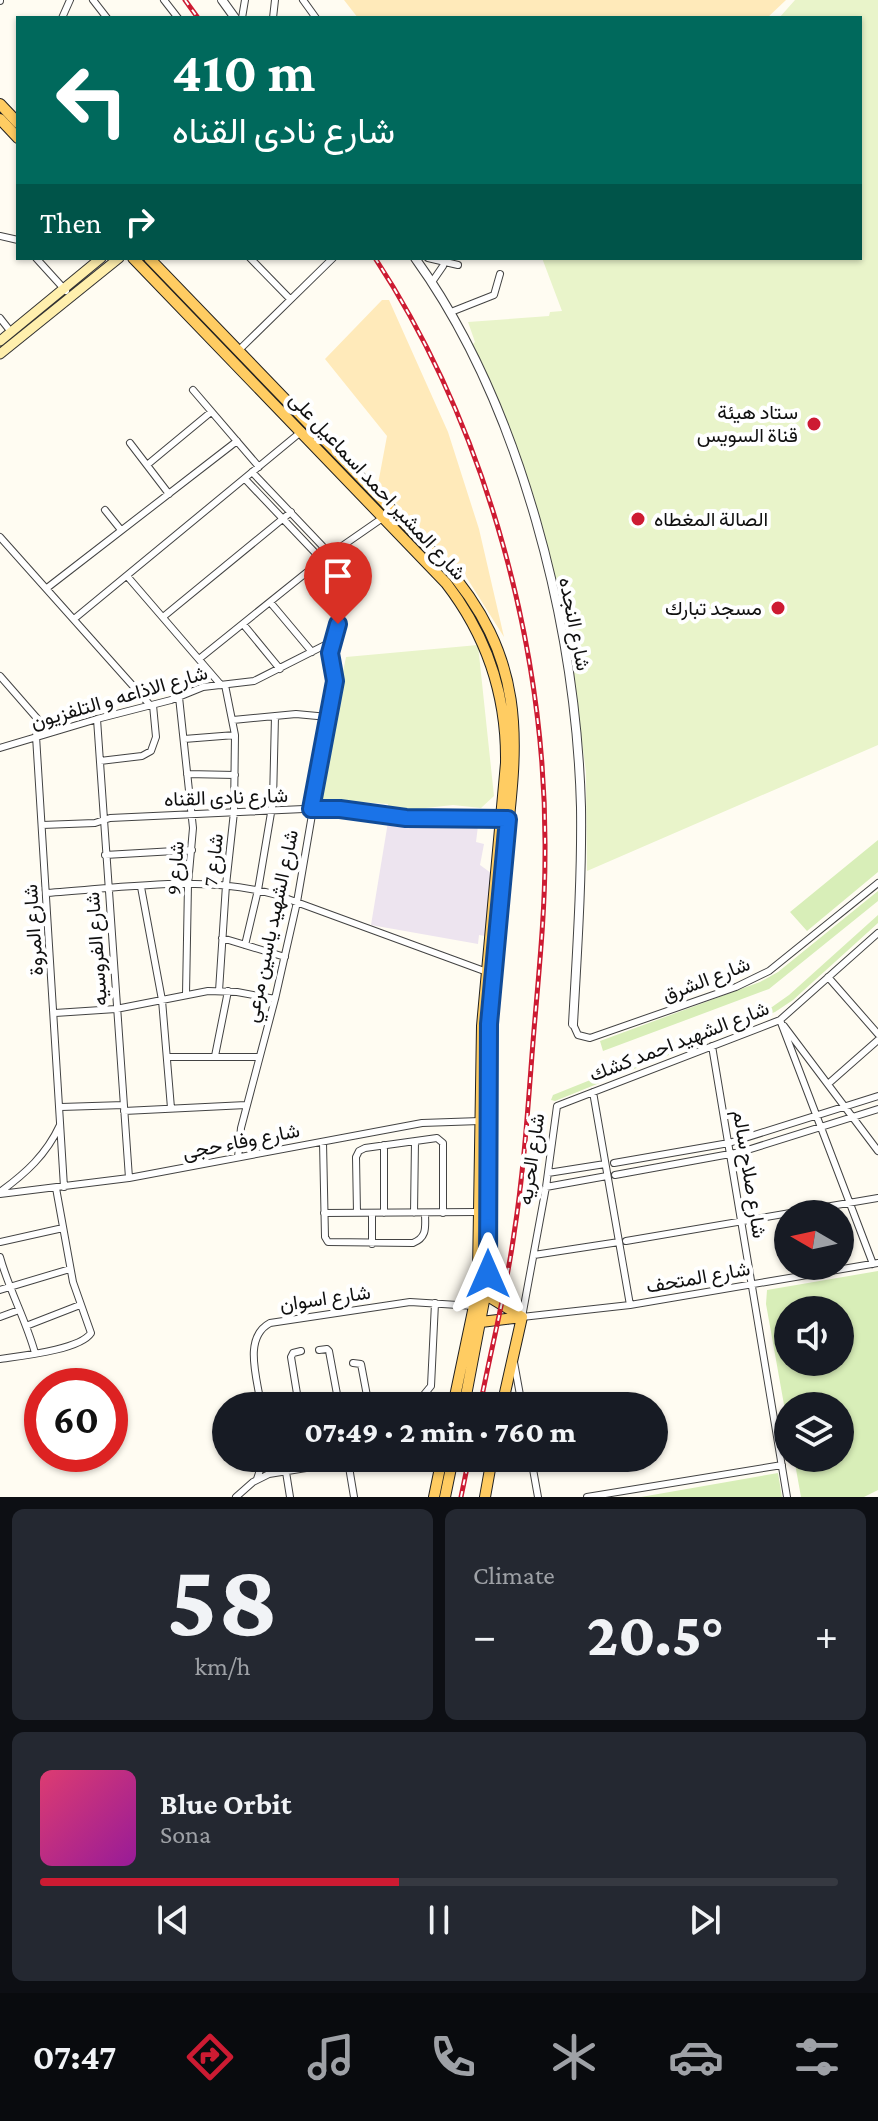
<!DOCTYPE html>
<meta charset="utf-8">
<style>
body{margin:0;font-family:"Crimson Pro",Vazirmatn,serif;background:#242831;color:#f1f3f6;height:100vh;display:flex;flex-direction:column;font-size:30px;white-space:nowrap}
*{box-sizing:border-box;margin:0}
p{font-size:26px;color:#9ea1a6}
.icon{flex:none;width:44px;height:44px;fill:none;stroke:currentColor;stroke-width:2;stroke-linecap:round;stroke-linejoin:round}
.map{position:relative;height:1497px;overflow:hidden}
.details{display:flex;flex-direction:column;gap:12px;padding:12px;background:#0d0f14;flex:1}
.details>*{flex:none}
.hud{position:absolute;left:16px;top:16px;width:846px;height:244px;border-radius:0px;box-shadow:0 2px 6px #0004;background:#00695c;color:#fff;overflow:hidden}
.needle{width:52px;rotate:279deg}
.fabs{position:absolute;left:774px;top:1200px;display:grid;gap:16px}
.fabs a{display:grid;place-items:center;width:80px;height:80px;border-radius:50%;background:#171b24;box-shadow:0 2px 6px #0004;font-size:40px}
.speed{position:absolute;left:24px;top:1368px;display:flex;gap:16px;font-size:40px;font-weight:700;text-align:center}
.speed>*{display:grid;place-content:center;width:104px;height:104px;border-radius:50%;background:#171b24;box-shadow:0 2px 6px #0004;line-height:1}
.speed .limit{border:12px solid #d22;background:#fff;color:#111}
.pin{position:absolute;display:grid;place-items:center;width:68px;height:68px;color:#fff;margin:-82px -34px;border-radius:50% 50% 50% 0;rotate:-45deg;box-shadow:0 0 8px #0007}
.pin .icon{rotate:45deg}
.me{position:absolute;width:88px;margin:-44px;rotate:0deg;stroke-linejoin:round;filter:drop-shadow(0 0 6px #0008)}
.turn{display:flex;align-items:center;gap:28px;height:168px;padding:0 24px;font-size:36px}
.turn .icon{width:104px;height:104px;stroke-width:2.5}
.turn b{display:block;font-size:56px;line-height:68px}
.then{display:flex;align-items:center;height:76px;padding:0 24px;background:#0003;gap:16px;font-size:30px}
.big{font-size:60px;font-weight:800;line-height:1.1}
.details .tile{flex:1;display:flex;flex-direction:column;justify-content:center;gap:12px;min-width:0;padding:0 28px;border-radius:12px;background:#242831}
.details .dial{align-items:center;gap:0}
.dial b{font-size:104px;line-height:1}
.song{display:flex;align-items:center;gap:24px}
.cover{width:96px;height:96px;border-radius:12px;background:linear-gradient(135deg,hsl(340 70% 55%),hsl(300 70% 35%))}
.played{height:8px;border-radius:4px;background:linear-gradient(90deg,#cd1b32 45%,#363941 45%)}
.keys{display:flex;justify-content:space-around;direction:ltr}
.heat{display:flex;justify-content:space-between;align-items:center;font-size:44px;direction:ltr}
.details .tiles{flex:1;display:grid;gap:12px;grid-template-columns:1fr 1fr}
.tile:last-child{grid-column:span 2}
.trip{position:absolute;left:212px;top:1392px;width:456px;height:80px;border-radius:40px;background:#171b24;box-shadow:0 2px 6px #0004;font-weight:800;line-height:80px;text-align:center}
.menu{display:flex;height:128px;justify-content:space-around;align-items:center;background:#090b0e;color:#9ea1a6}
.menu .icon{width:56px;height:56px}
.menu .current{color:#cd1b32}
.menu b{font-size:36px;color:#f1f3f6}
.map>svg:first-child{display:block}
.industrial{fill:#ede4ef}
.green{fill:#d8eeb8;fill-rule:evenodd}
.sand{fill:#ffeaba}
.pitch{fill:#e9f4ca}
.lines{fill:none;stroke-linecap:round;stroke-linejoin:round}
.minor-casing{stroke:#434343;stroke-width:8}
.tertiary-casing{stroke:#434343;stroke-width:10}
.secondary-casing{stroke:#323232;stroke-width:11}
.primary-casing{stroke:#212121;stroke-width:12}
.minor{stroke:#fff;stroke-width:6}
.tertiary{stroke:#fff;stroke-width:8}
.secondary{stroke:#ffefad;stroke-width:9}
.primary{stroke:#ffcc62;stroke-width:10}
.rail-casing{stroke:#cd1b32;stroke-width:5}
.rail{stroke:#fff;stroke-width:2;stroke-dasharray:6;stroke-linecap:butt}
.route-casing{stroke:#114b97;stroke-width:20}
.route{stroke:#1a73e8;stroke-width:14}
.poi-dot{fill:#cd1b32;stroke:#fff;stroke-width:3}
.labels{text-anchor:middle;stroke-width:8;stroke-linejoin:round;paint-order:stroke}
.poi-label{font-size:20px;fill:#101010;stroke:#fff;text-anchor:end}
.street-label{font-size:20px;fill:#101010;stroke:#fff}
</style>
<div class="map">
<svg width="878" height="1497" viewBox="0 0 878 1497">
<rect width="100%" height="100%" fill="#fffcf2"/>
<path class="industrial" d="M388 822 478 826 476 842 484 844 480 865 491 873 485 936 479 935 478 944 371 925Z"/>
<path class="green" d="M878 840V872L807 931 790 912Z
M878 891V901L769 989 603 1051 600 1041 760 982 778 972Z
M878 915V923L793 1000 775 1012 555 1101 551 1100 553 1095 772 1007 789 995Z
M878 1271V1490L864 1497H801L794 1458H840V1406H788V1427L766 1304 767 1290ZM788 1310H840V1362H788Z
M778 1473 782 1497H641Z"/>
<path class="sand" d="M344 0H786L767 18H358Z
M382 300H389L448 432 479 529 504 637 465 575 378 484 387 436 325 359Z"/>
<path class="pitch" d="M795 0H878V745L587 871 586 772 567 632 568 627 527 478 508 425 473 344 475 342 468 322 549 316 550 312 562 311 542 258H860V18H779Z
M478 645 494 796 481 808 453 805 389 812 388 804 317 799 346 657Z"/>
<g class="lines">
<defs>
<path id="minor" d="M93 0 107 18
M164 0 178 18
M303 0 316 18
M0 1V0
M62 18 70 0
M242 18 245 0
M273 18 275 0
M0 236 18 240
M36 258 66 291
M250 258 290 299
M428 258 458 265
M432 282 443 266 445 258
M451 312 494 295 500 274
M0 318 11 332
M238 351 333 258
M193 390 259 467
M130 443 169 494
M147 465 211 412
M252 472 330 554
M245 479 322 560
M105 510 121 530
M0 537 150 705
M127 576 221 685
M47 588 237 441
M270 602 312 652
M163 617 291 512
M74 619 302 431
M243 624 280 669
M199 659 322 560 384 517
M0 676 49 732
M179 697 193 828 188 884 186 994
M97 719 129 1178
M233 720 296 714 328 717
M36 736 64 1187
M184 739 235 735
M0 748 97 719 171 700 203 687 254 681 333 641
M100 761 142 756 151 751 156 737 153 705
M187 774 235 775
M42 825 95 823 110 818 326 808 406 818 501 819
M105 855 192 850
M141 887 162 1000 171 1108
M47 893C122 888 203 874 277 895L487 972
M878 933 780 1020 557 1106 546 1187 522 1317 630 1305 878 1263
M222 938 285 957
M245 945 258 890 273 801 275 716
M828 977 878 1034
M219 991 226 885 234 812 235 735 225 685
M55 1013 116 1009 208 991 237 992 275 999
M780 1020 873 1264
M573 1024 578 1035 590 1038 736 987 769 971 878 883
M784 1026 878 1151
M712 1046 787 1497
M215 1056 228 991
M168 1057H259
M828 1084 878 1040
M593 1092 630 1305
M61 1107 124 1105
M124 1111 246 1105
M323 1142 325 1237 328 1242 413 1243C428 1237 425 1226 425 1213
M238 1157 241 1128 275 999 297 902 335 681 330 653 339 618 338 606 311 568
M614 1163 729 1143 878 1096
M548 1173 605 1164
M615 1175 741 1152 878 1109
M546 1187 607 1176
M0 1192C26 1173 46 1155 60 1125
M0 1194 129 1178 422 1123 480 1121
M324 1213 477 1212
M357 1213 356 1157 359 1151 365 1148 437 1138 443 1143V1213
M384 1213V1145
M414 1213 415 1141
M626 1241 878 1198
M0 1242 63 1228
M372 1244V1213
M534 1255 619 1242
M0 1257C9 1290 26 1320 35 1353
M0 1290 70 1269
M0 1317 19 1310
M26 1326 80 1305
M319 1350 327 1349 329 1351 339 1405
M0 1359C20 1356 80 1350 91 1333L73 1282 56 1188
M514 1362 522 1406
M353 1363 361 1364 368 1401
M422 1397 431 1386 435 1303
M261 1406C258 1380 242 1338 270 1323L410 1302 474 1306
M299 1406 291 1357 293 1353 301 1351
M334 1406 388 1398 392 1400 393 1406
M531 1458 538 1497
M492 1460 509 1458
M348 1461 354 1497
M286 1472 290 1497
M257 1479 264 1458
M236 1497 253 1482 269 1474 368 1458
M587 1497 782 1465"/>
<path id="tertiary" d="M222 0 235 18
M415 258C521 405 576 627 581 807 582 879 577 952 573 1024"/>
<path id="secondary" d="M0 341 101 258
M0 354 119 258"/>
<path id="primary" d="M0 104 18 123
M0 119 18 138
M133 258 446 583C487 636 507 696 506 763L482 1026 478 1273 474 1306 453 1406
M149 258 442 562C539 671 514 759 501 891
M486 1295 522 1317
M481 1322 522 1317
M464 1406 487 1285 489 1043 496 947
M502 1406 522 1317
M434 1497 442 1458
M445 1497 453 1458
M485 1497 492 1458"/>
</defs>
<use href="#minor" class="minor-casing"/>
<use href="#tertiary" class="tertiary-casing"/>
<use href="#secondary" class="secondary-casing"/>
<use href="#primary" class="primary-casing"/>
<use href="#minor" class="minor"/>
<use href="#tertiary" class="tertiary"/>
<use href="#secondary" class="secondary"/>
<use href="#primary" class="primary"/>
<defs>
<path id="rail" d="M185 0 198 18
M375 258C487 429 547 651 545 855 545 917 538 980 533 1042 528 1106 524 1170 514 1234 506 1292 491 1349 480 1406
M461 1497 469 1458"/>
</defs>
<use href="#rail" class="rail-casing"/>
<use href="#rail" class="rail"/>
</g>
<g class="lines">
<defs>
<path id="route" d="M338 624 330 653 335 681 311 809H340L406 818 508 819 489 1024 488 1274"/>
</defs>
<use href="#route" class="route-casing"/>
<use href="#route" class="route"/>
</g>
<g class="poi-dot">
<circle cx="814" cy="424" r="8"/>
<circle cx="638" cy="519" r="8"/>
<circle cx="778" cy="608" r="8"/>
</g>
<g class="labels">
<g class="poi-label">
<text x="798" y="419">ستاد هيئة<tspan x="798" dy="23">قناة السويس</tspan></text>
<text x="654" y="526" text-anchor="start">الصالة المغطاه</text>
<text x="762" y="615">مسجد تبارك</text>
</g>
<g class="street-label">
<text transform="translate(378 486) rotate(47)" y="7">شارع المشير احمد اسماعيل على</text>
<text transform="translate(575 624) rotate(79)" y="7">شارع النجده</text>
<text transform="translate(119 697) rotate(-16)" y="7">شارع الاذاعه و التلفزيون</text>
<text transform="translate(226 797) rotate(-2)" y="7">شارع نادى القناه</text>
<text transform="translate(213 860) rotate(-83)" y="7">شارع 7</text>
<text transform="translate(175 868) rotate(-86)" y="7">شارع 9</text>
<text transform="translate(271 926) rotate(-78)" y="7">شارع الشهيد ياسين مرعي</text>
<text transform="translate(33 930) rotate(-94)" y="7">شارع المروة</text>
<text transform="translate(96 949) rotate(-94)" y="7">شارع الفروسيه</text>
<text transform="translate(706 979) rotate(-21)" y="7">شارع الشرق</text>
<text transform="translate(679 1041) rotate(-21)" y="7">شارع الشهيد احمد كشك</text>
<text transform="translate(241 1141) rotate(-11)" y="7">شارع وفاء حجى</text>
<text transform="translate(531 1159) rotate(-82)" y="7">شارع الحريه</text>
<text transform="translate(750 1174) rotate(81)" y="7">شارع صلاح سالم</text>
<text transform="translate(698 1277) rotate(-10)" y="7">شارع المتحف</text>
<text transform="translate(325 1298) rotate(-8)" y="7">شارع اسوان</text>
</g>
</g>
</svg>
<div class="fabs">
<a><svg class="needle" viewBox="-14 -14 28 28"><path d="M0-13l5 13h-10z" fill="#e53935"/><path d="M0 13l5-13h-10z" fill="#9ea1a6"/></svg></a>
<a><svg class="icon" aria-label="sound" viewBox="0 0 24 24"><path d="M4 9h4l5-4v14l-5-4H4zM17 9q2 3 0 6"/></svg></a>
<a><svg class="icon" aria-label="layers" viewBox="0 0 24 24"><path d="M12 4l9 5-9 5-9-5zM3 14l9 5 9-5"/></svg></a>
</div>
<div class="speed"><div class="limit">60</div></div>
<div class="pin" style="left:338px;top:624px;background:#d93025"><svg class="icon" aria-label="arrive" viewBox="0 0 24 24"><path d="M6 21V4h12l-3 4 3 4H6"/></svg></div>
<svg class="me" style="left:488px;top:1274px" viewBox="-20 -20 40 40"><path d="M0-17L14 15 0 8-14 15z" fill="#1a73e8" stroke="#fff" stroke-width="4"/></svg>
<div class="trip">07:49 · 2 min · 760 m</div>
<div class="hud">
<div class="turn"><svg class="icon" aria-label="left" viewBox="0 0 24 24"><path d="M17 20v-9H6M10 6l-5 5 5 5"/></svg><div><b>410 m</b>شارع نادى القناه</div></div>
<div class="then">Then<svg class="icon" aria-label="right" viewBox="0 0 24 24"><path d="M7 20v-9h11M14 6l5 5-5 5"/></svg></div>
</div>
</div>
<section class="details">
<div class="tiles">
<div class="tile dial"><b>58</b><p>km/h</p></div>
<div class="tile"><p>Climate</p>
<div class="heat"><a>−</a><b class="big">20.5°</b><a>+</a></div>
</div>
<div class="tile">
<div class="song"><i class="cover"></i><div><b>Blue Orbit</b><p>Sona</p></div></div>
<div class="played"></div>
<div class="keys"><svg class="icon" aria-label="previous" viewBox="0 0 24 24"><path d="M18 5L8 12l10 7zM5 5v14"/></svg><svg class="icon" aria-label="pause" viewBox="0 0 24 24"><path d="M8 5v14M16 5v14"/></svg><svg class="icon" aria-label="next" viewBox="0 0 24 24"><path d="M6 5l10 7-10 7zM19 5v14"/></svg></div>
</div>
</div>
</section>
<nav class="menu">
<b>07:47</b>
<svg class="icon current" aria-label="directions" viewBox="0 0 24 24"><path d="M12 3l9 9-9 9-9-9zM9 14v-3h6M13 9l2 2-2 2"/></svg>
<svg class="icon" aria-label="music" viewBox="0 0 24 24"><path d="M9 18V5l10-2v13"/><circle cx="6" cy="18" r="3"/><circle cx="16" cy="16" r="3"/></svg>
<svg class="icon" aria-label="phone" viewBox="0 0 24 24"><path d="M5 4h4l2 5-3 2q2 4 5 5l2-3 5 2v4C11 20 4 13 5 4z"/></svg>
<svg class="icon" aria-label="climate" viewBox="0 0 24 24"><path d="M12 3v18M4 7l16 10M4 17L20 7"/></svg>
<svg class="icon" aria-label="car" viewBox="0 0 24 24"><path d="M5 17H2v-5l4-1 3-4h7l3 4 3 1v5h-3M9 17h6M6 11h13"/><circle cx="7" cy="17" r="2"/><circle cx="17" cy="17" r="2"/></svg>
<svg class="icon" aria-label="filters" viewBox="0 0 24 24"><path d="M4 7h16M4 17h16"/><circle cx="9" cy="7" r="2"/><circle cx="15" cy="17" r="2"/></svg>
</nav>
